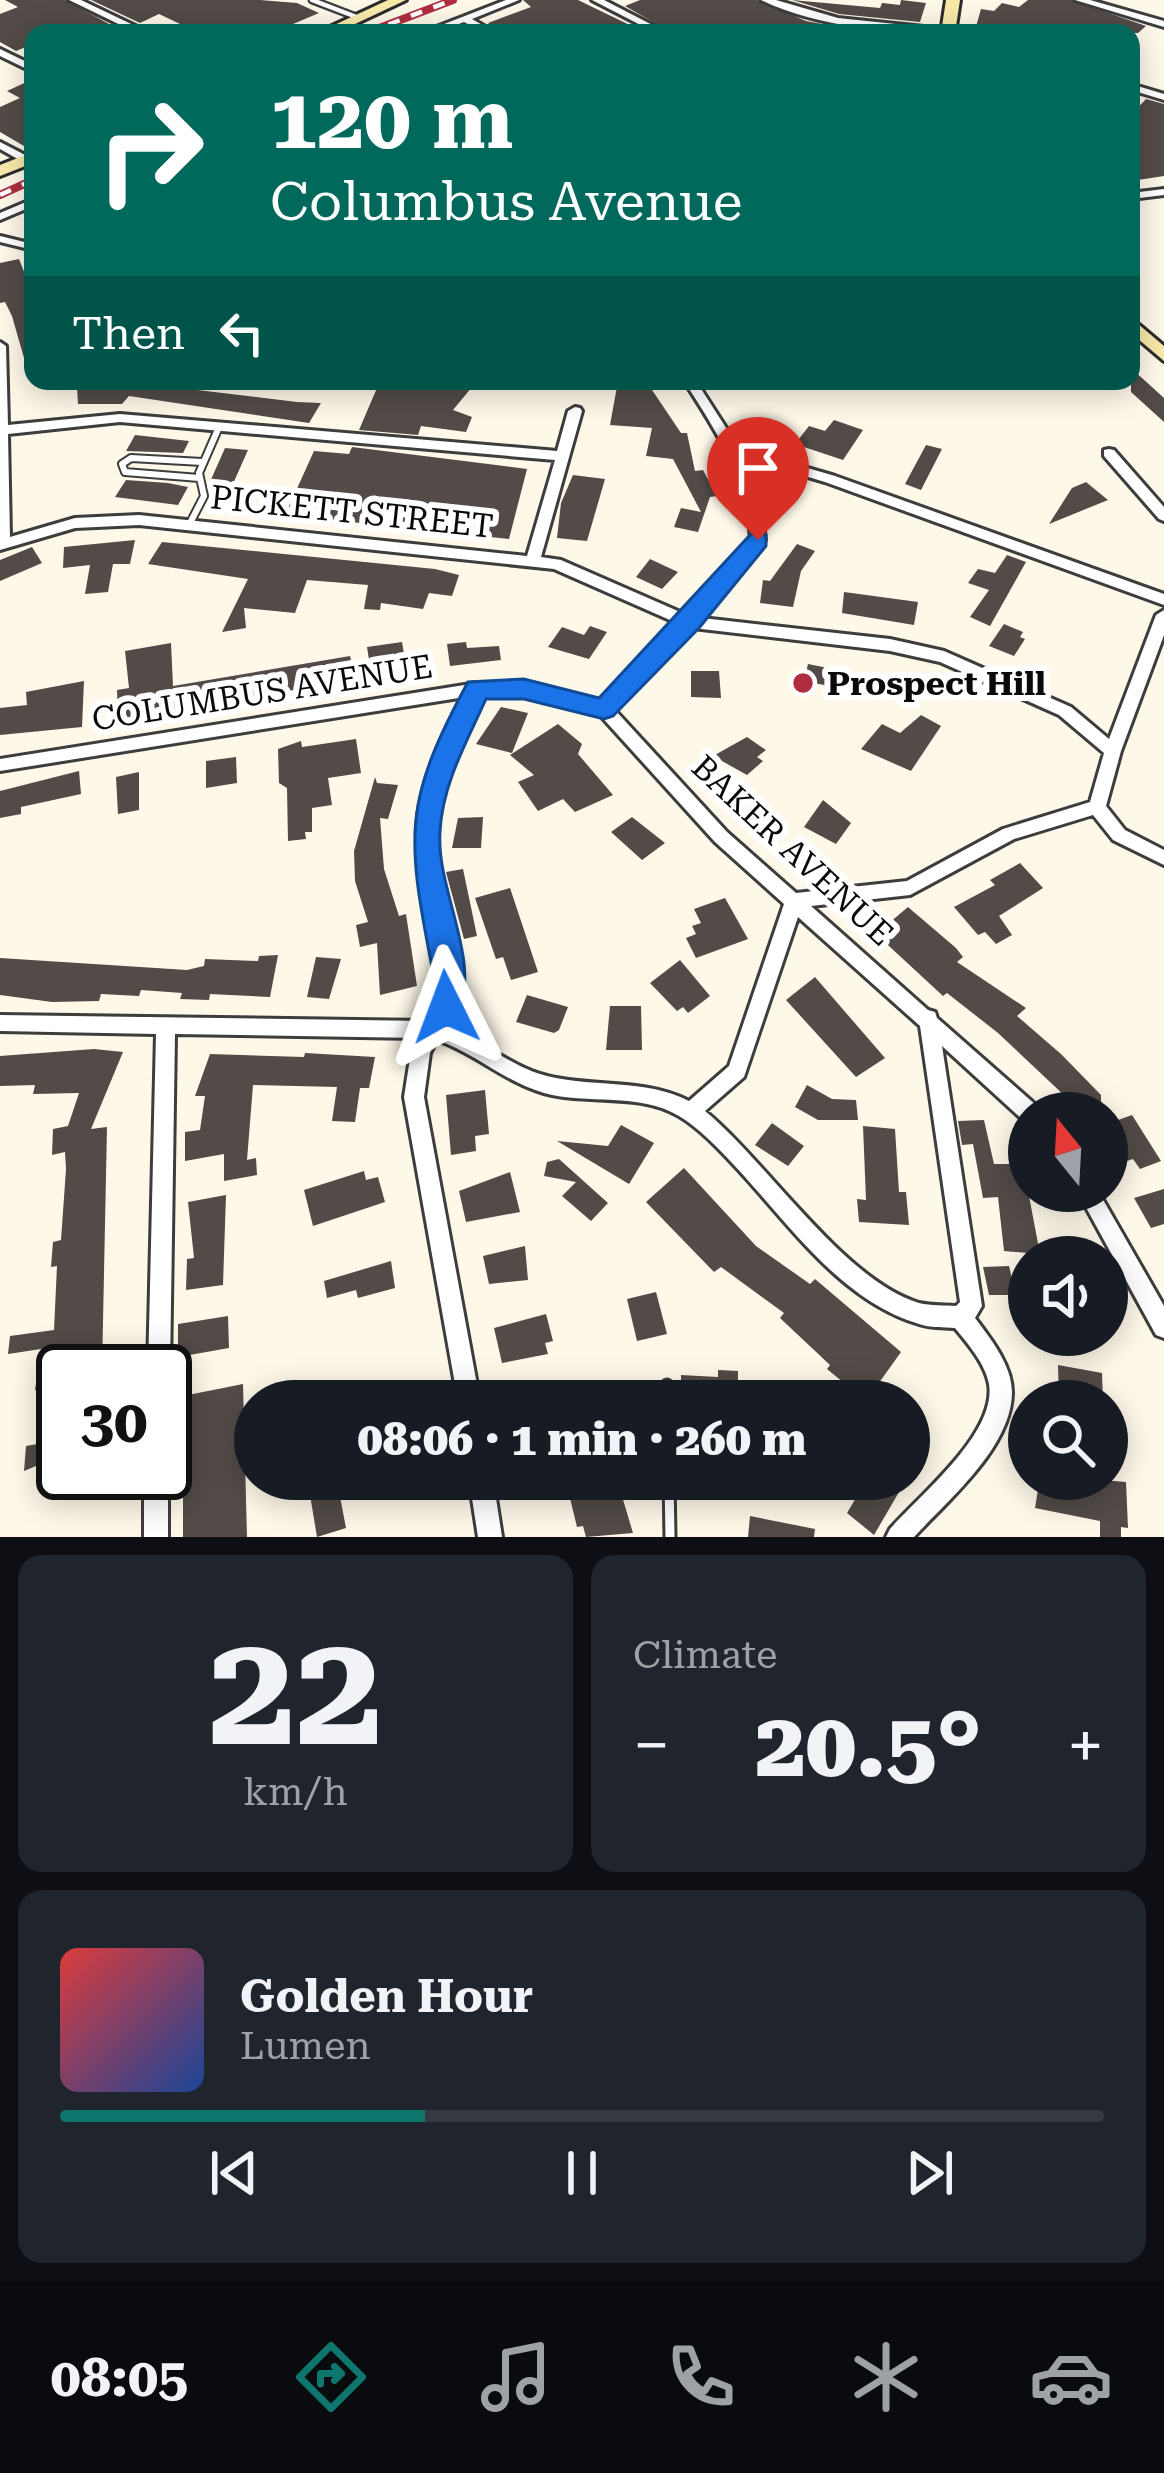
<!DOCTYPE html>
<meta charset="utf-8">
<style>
body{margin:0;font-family:"Roboto Serif",serif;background:#20242c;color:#f1f3f6;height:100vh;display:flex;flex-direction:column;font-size:45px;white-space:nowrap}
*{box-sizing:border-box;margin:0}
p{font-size:39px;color:#9ea1a6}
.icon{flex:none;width:66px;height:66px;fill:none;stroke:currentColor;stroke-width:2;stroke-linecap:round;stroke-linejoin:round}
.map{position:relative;height:1537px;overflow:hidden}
.drawer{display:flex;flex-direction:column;gap:18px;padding:18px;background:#0d0f14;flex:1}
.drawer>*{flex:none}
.top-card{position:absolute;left:24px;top:24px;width:1116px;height:366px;border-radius:24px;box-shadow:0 6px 30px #0003;background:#00695c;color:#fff;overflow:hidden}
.needle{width:78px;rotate:342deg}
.tools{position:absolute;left:1008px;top:1092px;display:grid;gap:24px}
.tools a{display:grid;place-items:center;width:120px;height:120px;border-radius:50%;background:#171b24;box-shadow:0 6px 30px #0003;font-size:60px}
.speed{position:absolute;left:36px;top:1344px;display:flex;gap:24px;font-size:60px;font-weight:700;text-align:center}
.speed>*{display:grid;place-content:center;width:156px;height:156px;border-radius:50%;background:#171b24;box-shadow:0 6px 30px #0003;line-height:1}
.speed .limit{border:6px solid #111;border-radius:18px;background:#fff;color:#111}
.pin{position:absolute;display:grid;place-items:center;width:102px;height:102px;color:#fff;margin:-123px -51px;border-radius:50% 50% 50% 0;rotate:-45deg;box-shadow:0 0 12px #0007}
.pin .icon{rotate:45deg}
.me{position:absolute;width:132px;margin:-66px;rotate:357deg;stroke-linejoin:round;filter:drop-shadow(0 0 9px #0008)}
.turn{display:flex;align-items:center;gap:42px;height:252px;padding:0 48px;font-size:54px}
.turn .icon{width:156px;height:156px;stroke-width:2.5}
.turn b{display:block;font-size:84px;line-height:102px}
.then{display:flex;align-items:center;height:114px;padding:0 48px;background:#0003;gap:24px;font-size:45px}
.big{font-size:90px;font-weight:800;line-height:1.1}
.drawer .tile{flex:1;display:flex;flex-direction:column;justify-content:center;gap:18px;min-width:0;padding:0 42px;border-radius:24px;background:#20242c}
.drawer .dial{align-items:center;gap:0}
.dial b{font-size:156px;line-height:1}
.song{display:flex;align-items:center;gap:36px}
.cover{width:144px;height:144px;border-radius:18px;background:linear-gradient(135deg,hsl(0 70% 55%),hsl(220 70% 35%))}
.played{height:12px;border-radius:6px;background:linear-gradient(90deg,#0f766e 35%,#363941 35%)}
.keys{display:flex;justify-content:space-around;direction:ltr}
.heat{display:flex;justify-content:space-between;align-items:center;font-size:66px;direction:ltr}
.drawer .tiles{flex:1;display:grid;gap:18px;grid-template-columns:1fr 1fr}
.tile:last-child{grid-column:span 2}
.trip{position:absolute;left:234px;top:1380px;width:696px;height:120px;border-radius:60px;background:#171b24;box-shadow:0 6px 30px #0003;font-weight:800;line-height:120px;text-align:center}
.tab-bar{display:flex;height:192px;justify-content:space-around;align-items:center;background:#090b0e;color:#9ea1a6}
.tab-bar .icon{width:84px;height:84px}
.tab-bar .active{color:#0f766e}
.tab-bar b{font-size:54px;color:#f1f3f6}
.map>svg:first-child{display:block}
.building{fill:#524b48}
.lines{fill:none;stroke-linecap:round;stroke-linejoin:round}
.lane-far2-casing{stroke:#3d3d3d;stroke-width:9}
.lane-far1-casing{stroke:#3d3d3d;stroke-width:10}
.lane-casing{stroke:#3d3d3d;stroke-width:15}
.street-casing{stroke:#3d3d3d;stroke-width:6}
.secondary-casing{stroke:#2c2c2c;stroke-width:6}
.lane-far2{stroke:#fff;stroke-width:4.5}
.lane-far1{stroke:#fff;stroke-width:6}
.lane{stroke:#fff;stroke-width:9}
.street{fill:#fff;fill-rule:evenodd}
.secondary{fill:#f9e9a9;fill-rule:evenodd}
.rail-casing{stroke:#af2d3f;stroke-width:8}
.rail{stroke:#fff;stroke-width:4.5;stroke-dasharray:12;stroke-linecap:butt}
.route{fill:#1a73e8;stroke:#114b97;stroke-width:3}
.poi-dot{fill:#af2d3f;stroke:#fff;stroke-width:4.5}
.labels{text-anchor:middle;stroke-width:12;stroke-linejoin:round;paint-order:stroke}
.street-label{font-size:33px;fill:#0a0a0a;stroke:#fff}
.poi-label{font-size:33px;font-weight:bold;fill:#0a0a0a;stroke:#fff;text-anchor:start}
</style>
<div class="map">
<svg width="1164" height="1537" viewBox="0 0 1164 1537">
<rect width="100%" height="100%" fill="#fef8e9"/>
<path class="building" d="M5 0H65L122 31 33 33V44L16 51 0 42V14L18 7Z
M91 0H260L297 3 319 13 272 33H199L159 14 140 23Z
M523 0H578L646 33H500L488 23 531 7Z
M640 0H757L806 21 870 33H672L625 6Z
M792 0 880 8 882 3 900 5 901 0 926 3 920 22 839 14Z
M1028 0H1071L1146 26 1138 33 975 30 981 9 994 11 1002 3 1019 7Z
M33 79V142L24 146 0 132V107L20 98 7 91Z
M1146 99 1164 104V176L1131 181V115Z
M19 259 33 294V372H28L12 316 5 302 0 303V263Z
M1131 368 1164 398V422L1131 392Z
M380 381H477L453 410 472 417 466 432 421 426 418 435 359 430Z
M618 381H646L681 433H687L695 471 703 470 717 496 710 497 698 532 674 527 681 508 701 512 673 459 646 456 652 428 610 425Z
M131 382 297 402 321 403 309 423 129 396 122 404H78L77 388Z
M834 420 863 430 843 460 795 444 809 426 825 431Z
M135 435 189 441 183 453 126 451Z
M926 445 942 449 921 490 905 484Z
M352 447 527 469 509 539 285 515 314 451 349 454Z
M225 448 248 450 232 486 209 484Z
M573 475 605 479 587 541 557 538 561 503Z
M126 480 168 483 188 487 178 505 115 497Z
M1086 482 1108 500 1049 524 1072 488Z
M135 540 130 564H113L108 592 85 594 90 565 63 568 64 547Z
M162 542 435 569 459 575 452 596 429 593 423 609 381 603 380 610 364 609 368 585 307 580 295 613 244 608 246 628 222 632 248 579 148 564Z
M797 544 815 551 801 571 793 607 760 603 763 580 770 581Z
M32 547 42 563 0 581V560Z
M1007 555 1026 562 990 626 970 617 989 590 968 583 978 569 995 573Z
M650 559 678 572 662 589 636 577Z
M844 592 918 602 914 625 842 613Z
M1004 624 1023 632 1020 637 1025 639 1014 656 989 646Z
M590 626 607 632 589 659 548 647 562 627 584 635Z
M402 642 405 660 370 666 367 647Z
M466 642 467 648 499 646 501 660 450 666 447 644Z
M171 643 173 686 350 656 356 681 351 682 352 689 327 694 326 687 275 692 118 719 117 690 129 688 125 651Z
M808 664 848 672 844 689 804 681Z
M691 671H719L721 698 691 697Z
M84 681 82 727 0 735V708L27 705 26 692Z
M501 707 528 713 512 753 476 744Z
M921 715 941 726 911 771 861 749 882 724 900 733Z
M558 724 582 744 578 754 613 795 575 812 563 799 538 811 518 782 534 775 510 755Z
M747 737 766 750 757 757 763 761 747 775 713 756Z
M356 739 361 773 328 778 332 805 312 808V832H305L306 839 288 841 287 788 279 783 278 749 301 741 302 747Z
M236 757 237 783 206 788V761Z
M79 771 81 794 21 807V814L0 818V791Z
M139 772V810L118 814 116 777Z
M375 777 377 783 398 785 388 819 380 818 384 869 399 916 406 914 417 986 380 995 377 943 360 947 356 925 368 922 355 881 354 851Z
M823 800 851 823 836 844 804 827Z
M483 817 481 848H452L458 818Z
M632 817 665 843 642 860 611 832Z
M1020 863 1043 888 999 916 1012 935 996 944 985 932 978 935 954 907 995 885 990 880Z
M463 869 477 936 464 939 446 872Z
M510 888 538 972 511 980 503 957 496 959 475 898Z
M725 898 748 939 696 958 686 938 696 934 692 926 701 923 694 909Z
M908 907 956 948 963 957 957 962 1026 1008 1017 1016 1061 1054 1101 1095V1102L1083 1113 998 1033 947 993 943 996 876 934Z
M278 955 270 997 210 994 209 1000 180 999 182 993 141 990 139 996 101 994 99 1001 52 1002 0 995V958L187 970 204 966 205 959 258 961 259 956Z
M316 957 341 959 329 999 307 997Z
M680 960 710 996 688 1013 683 1007 677 1011 650 983Z
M815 977 885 1058 856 1077 786 1000Z
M527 995 568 1007 559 1030 554 1033 516 1022Z
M610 1006H641L642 1050H606Z
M94 1049 123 1052 91 1129 107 1127 102 1371H63V1455L24 1471 26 1446 43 1443 47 1389 35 1390 41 1349 8 1354 10 1336 54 1330 57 1266 51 1267 53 1242 61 1240 66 1169 65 1152 52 1155 53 1129 68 1126 79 1093 33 1094 35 1085 0 1086V1056Z
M305 1053 375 1057 369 1088H360L355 1122 332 1121 337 1087 253 1085 247 1160 256 1158 257 1175 224 1181V1154L185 1161V1132L200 1130 205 1096H195L210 1054 304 1057Z
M807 1085 832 1099 856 1100 858 1120H818L795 1107Z
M485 1090 489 1134 475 1136 476 1151 451 1155 446 1095Z
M1132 1115 1161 1161 1140 1169 1133 1159 1127 1161 1107 1124Z
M984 1120 994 1164H1023L1040 1254 1004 1251 998 1197 983 1198 973 1144 962 1145 958 1121Z
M772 1123 804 1146 788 1166 755 1145Z
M621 1125 654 1143 629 1184 557 1141 608 1146Z
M863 1126 895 1129 899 1192H906L909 1225 859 1222 857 1199 866 1200Z
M559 1159 608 1203 591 1221 562 1196 576 1182 544 1176 547 1162Z
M684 1168 756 1246 810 1284 815 1279 901 1352 866 1401 827 1369 830 1365 780 1318 784 1313 721 1267 714 1272 646 1202Z
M364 1171 366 1180 378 1177 385 1202 313 1226 304 1190Z
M510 1172 520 1212 466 1222 459 1191Z
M1164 1189V1224L1151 1228 1134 1198Z
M226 1195 223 1285 186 1290 187 1259 194 1258 188 1202Z
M525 1246 528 1280 489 1284 483 1256Z
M391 1261 395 1288 358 1298 356 1290 327 1298 324 1281Z
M1009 1266 1016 1295H989L983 1267Z
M656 1292 667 1334 637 1341 627 1299Z
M546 1314 553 1341 545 1343 548 1354 502 1363 494 1328Z
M228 1316 229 1348 178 1357V1324Z
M1058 1365 1102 1373 1103 1401H1059Z
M718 1370 738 1371V1382H748V1401H681V1375L718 1377Z
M243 1384 247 1537H183V1396Z
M580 1479H611L614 1488 619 1486 633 1533 586 1537 583 1526 577 1527 570 1498 584 1493Z
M867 1479H882L899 1492 874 1535 847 1513Z
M1090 1479 1126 1482 1128 1528 1121 1527V1537H1100V1521L1035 1508 1039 1483 1091 1493Z
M338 1486 346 1528 317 1537 310 1495Z
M750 1516 815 1529 814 1537H748Z"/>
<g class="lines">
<defs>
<path id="lane-far2" d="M312 0 359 18"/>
<path id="lane-far1" d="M199 478 125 472 122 464 131 458 202 462
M189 525 204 496 199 473 219 427"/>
<path id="lane" d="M667 1385 668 1401
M669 1479 670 1537"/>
<path id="street" d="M69 0H81L150 33H137Z
M506 0H519L472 19 496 33H484L464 22 435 33H421Z
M592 0H604L668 33H656Z
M761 0H776L838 18 953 30 958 33C894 33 819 28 761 0Z
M1075 0H1090L1164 21V27Z
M0 49 33 65V72L0 56Z
M1131 84 1164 94V100L1131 90Z
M0 142 31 158 32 160 23 162 0 149Z
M1164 189V195L1131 199V193Z
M33 199V206L0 220V213Z
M0 236 33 244V250L0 242Z
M0 342 6 346 8 425 120 414 557 451 568 411 575 407 580 408 582 411 541 557 561 560 687 615 751 539C748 478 716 431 684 381H696L739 448 835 476 1164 594V605L825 482 744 458 760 496 765 540 702 618 890 639 944 651 1071 707 1109 739 1156 615 1164 610V635L1121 751 1106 806 1125 830 1164 850V865L1113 840 1093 815 1014 839 910 895 811 906 928 1010 935 1012 937 1018 1037 1106 1040 1113H1029V1122L1023 1120 942 1046 982 1306 975 1318C990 1338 1012 1365 1012 1392 1012 1447 948 1500 914 1537H886L890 1529C920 1495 997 1433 989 1384 985 1363 968 1344 955 1328 944 1327 930 1328 919 1324 839 1300 788 1222 733 1164 717 1147 699 1128 679 1116 639 1092 587 1105 544 1093 505 1082 475 1053 437 1040L430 1053 424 1097 480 1401H458L404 1097 411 1052 418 1038 175 1034 170 1371 165 1380V1371H148L156 1034 0 1031V1015L426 1021C456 958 413 893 417 828 419 781 443 737 465 697L0 771V759L477 683H523L601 702 679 624 554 569 139 525 75 528 0 550ZM120 422 555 460 527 556 139 515 75 518 10 537 8 434ZM693 628 890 651 940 662 1059 715 1104 753 1090 802 1003 829 907 881 796 893 727 832 614 709ZM482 695H523L599 714 715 842 784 904 729 1066 689 1101C644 1078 594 1088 547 1076 510 1067 480 1038 444 1025 473 961 434 900 434 834 434 785 459 737 482 695ZM798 917 920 1026 960 1302 956 1306C945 1305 931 1306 919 1303 842 1279 769 1164 705 1111L744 1077Z
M1109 449 1114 450 1164 507V521L1159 519 1104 456V450Z
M1077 1191H1098L1164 1306V1338L1156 1335Z
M165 1467 168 1473V1537H144V1473H165Z
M469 1479H493L502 1537H478Z"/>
<path id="secondary" d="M388 0H406L336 33H317Z
M946 0H960L955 33H941Z
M33 152V163L0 176V165Z
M1131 318 1164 346V361L1131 333Z"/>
</defs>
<use href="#lane-far2" class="lane-far2-casing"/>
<use href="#lane-far1" class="lane-far1-casing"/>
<use href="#lane" class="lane-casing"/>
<use href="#street" class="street-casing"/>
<use href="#secondary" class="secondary-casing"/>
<use href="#lane-far2" class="lane-far2"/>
<use href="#lane-far1" class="lane-far1"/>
<use href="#lane" class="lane"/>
<use href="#street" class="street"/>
<use href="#secondary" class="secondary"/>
<defs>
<path id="rail" d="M366 33 453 0
M0 195 33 180"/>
</defs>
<use href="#rail" class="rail-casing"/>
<use href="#rail" class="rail"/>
</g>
<path class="route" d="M758 532 766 535V546L699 628 613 716 604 719 524 699H486C467 741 442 785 440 832 436 891 483 962 457 1017H435C428 1001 435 980 431 962 406 834 404 800 468 682L524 679 599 698 750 535Z"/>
<circle class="poi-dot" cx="803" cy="683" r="12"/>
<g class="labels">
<g class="street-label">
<text transform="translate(352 511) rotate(6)" y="12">PICKETT STREET</text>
<text transform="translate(262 692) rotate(-9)" y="12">COLUMBUS AVENUE</text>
<text transform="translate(793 850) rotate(43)" y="12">BAKER AVENUE</text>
</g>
<g class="poi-label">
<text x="827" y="695">Prospect Hill</text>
</g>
</g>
</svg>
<div class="tools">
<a><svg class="needle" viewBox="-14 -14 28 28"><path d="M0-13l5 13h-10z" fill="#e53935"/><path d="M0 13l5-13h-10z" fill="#9ea1a6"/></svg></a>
<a><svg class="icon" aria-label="sound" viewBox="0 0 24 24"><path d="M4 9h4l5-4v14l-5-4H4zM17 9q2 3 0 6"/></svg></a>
<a><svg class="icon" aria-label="search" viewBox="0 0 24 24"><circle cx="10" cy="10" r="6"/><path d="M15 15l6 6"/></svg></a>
</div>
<div class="speed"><div class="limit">30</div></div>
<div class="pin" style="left:758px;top:540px;background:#d93025"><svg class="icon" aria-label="arrive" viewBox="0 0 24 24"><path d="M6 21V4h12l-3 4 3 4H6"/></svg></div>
<svg class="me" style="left:446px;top:1007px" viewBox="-20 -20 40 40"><path d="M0-17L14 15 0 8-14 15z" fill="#1a73e8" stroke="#fff" stroke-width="4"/></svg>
<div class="trip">08:06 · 1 min · 260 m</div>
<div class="top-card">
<div class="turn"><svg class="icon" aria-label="right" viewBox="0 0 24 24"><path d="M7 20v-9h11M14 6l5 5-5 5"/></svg><div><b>120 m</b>Columbus Avenue</div></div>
<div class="then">Then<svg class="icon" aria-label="left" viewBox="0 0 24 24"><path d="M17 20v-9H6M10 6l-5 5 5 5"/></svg></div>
</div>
</div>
<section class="drawer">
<div class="tiles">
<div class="tile dial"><b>22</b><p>km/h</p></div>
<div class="tile"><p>Climate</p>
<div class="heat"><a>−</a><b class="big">20.5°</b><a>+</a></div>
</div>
<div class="tile">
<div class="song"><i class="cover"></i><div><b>Golden Hour</b><p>Lumen</p></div></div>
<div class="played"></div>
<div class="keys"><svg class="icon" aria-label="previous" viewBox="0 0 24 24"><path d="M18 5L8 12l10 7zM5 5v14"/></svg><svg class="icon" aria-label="pause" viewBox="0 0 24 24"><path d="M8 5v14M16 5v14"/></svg><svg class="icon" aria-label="next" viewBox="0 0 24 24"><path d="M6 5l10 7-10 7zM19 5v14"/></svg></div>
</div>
</div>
</section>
<nav class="tab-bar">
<b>08:05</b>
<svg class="icon active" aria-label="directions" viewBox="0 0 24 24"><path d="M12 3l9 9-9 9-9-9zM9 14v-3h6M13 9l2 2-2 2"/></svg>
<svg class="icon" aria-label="music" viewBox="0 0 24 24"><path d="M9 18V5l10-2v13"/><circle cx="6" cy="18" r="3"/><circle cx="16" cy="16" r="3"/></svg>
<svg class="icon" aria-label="phone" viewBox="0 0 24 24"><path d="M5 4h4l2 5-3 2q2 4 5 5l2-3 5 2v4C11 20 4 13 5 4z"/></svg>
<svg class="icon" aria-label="climate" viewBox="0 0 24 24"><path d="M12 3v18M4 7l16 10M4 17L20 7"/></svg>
<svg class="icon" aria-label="car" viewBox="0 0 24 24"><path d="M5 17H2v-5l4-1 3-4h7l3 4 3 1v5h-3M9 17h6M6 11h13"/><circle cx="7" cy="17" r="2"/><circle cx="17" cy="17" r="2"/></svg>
</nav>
